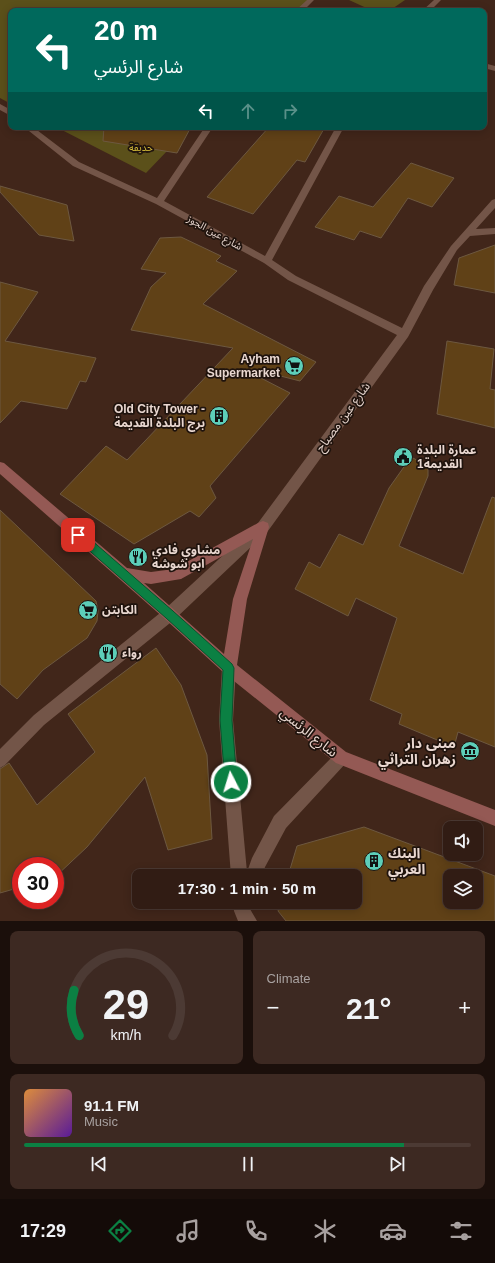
<!DOCTYPE html>
<meta charset="utf-8">
<style>
body{margin:0;font-family:Helvetica,"Noto Sans Arabic",sans-serif;background:#3d2922;color:#f1f3f6;height:100vh;display:flex;flex-direction:column;font-size:15px;white-space:nowrap}
*{box-sizing:border-box;margin:0}
p{font-size:13px;color:#a8a1a0}
.icon{flex:none;width:22px;height:22px;fill:none;stroke:currentColor;stroke-width:2;stroke-linecap:round;stroke-linejoin:round}
.map{position:relative;height:921px;overflow:hidden}
.sheet{display:flex;flex-direction:column;gap:10px;padding:10px;background:#1b0f0b;flex:1}
.sheet>*{flex:none}
.top-card{position:absolute;left:8px;top:8px;width:479px;height:122px;border-radius:8px;box-shadow:0 2px 10px #0003,0 0 0 1px #4c3a34;background:#00695c;color:#fff;overflow:hidden}
.tools{position:absolute;left:443px;top:821px;display:grid;gap:8px}
.tools a{display:grid;place-items:center;width:40px;height:40px;border-radius:8px;background:#311c14;box-shadow:0 2px 10px #0003,0 0 0 1px #4c3a34;font-size:20px}
.speed{position:absolute;left:12px;top:857px;display:flex;gap:8px;font-size:20px;font-weight:700;text-align:center}
.speed>*{display:grid;place-content:center;width:52px;height:52px;border-radius:50%;background:#311c14;box-shadow:0 2px 10px #0003,0 0 0 1px #4c3a34;line-height:1}
.speed .limit{border:6px solid #d22;background:#fff;color:#111}
.pin{position:absolute;display:grid;place-items:center;width:34px;height:34px;color:#fff;margin:-17px;border-radius:8px;box-shadow:0 2px 6px #0006}
.me{position:absolute;width:44px;margin:-22px;rotate:355deg;stroke-linejoin:round;filter:drop-shadow(0 0 3px #0008)}
.turn{display:flex;align-items:center;gap:14px;height:84px;padding:0 20px;font-size:18px}
.turn .icon{width:52px;height:52px;stroke-width:2.5}
.turn b{display:block;font-size:28px;line-height:34px}
.lanes{display:flex;align-items:center;height:38px;padding:0 20px;background:#0003;justify-content:center;gap:20px;direction:ltr}
.lanes .off{opacity:.35}
.big{font-size:30px;font-weight:600;line-height:1.1}
.sheet .card{flex:1;display:flex;flex-direction:column;justify-content:center;gap:6px;min-width:0;padding:0 14px;border-radius:8px;background:#3d2922}
.sheet .dial{align-items:center;gap:0}
.dial svg{height:104px;overflow:visible;fill:none;stroke:#4c3a34;stroke-width:7;stroke-linecap:round;text-anchor:middle}
.dial text{fill:#f1f3f6;stroke:none}
.song{display:flex;align-items:center;gap:12px}
.cover{width:48px;height:48px;border-radius:6px;background:linear-gradient(135deg,hsl(30 70% 55%),hsl(270 70% 35%))}
.played{height:4px;border-radius:2px;background:linear-gradient(90deg,#0b8043 85%,#4c3a34 85%)}
.keys{display:flex;justify-content:space-around;direction:ltr}
.heat{display:flex;justify-content:space-between;align-items:center;font-size:22px;direction:ltr}
.sheet .tiles{flex:1;display:grid;gap:10px;grid-template-columns:1fr 1fr}
.card:last-child{grid-column:span 2}
.trip{position:absolute;left:132px;top:869px;width:230px;height:40px;border-radius:8px;background:#311c14;box-shadow:0 2px 10px #0003,0 0 0 1px #4c3a34;font-weight:600;line-height:40px;text-align:center}
.tab-bar{display:flex;height:64px;justify-content:space-around;align-items:center;background:#140b08;color:#a8a1a0}
.tab-bar .icon{width:28px;height:28px}
.tab-bar .active{color:#0b8043}
.tab-bar b{font-size:18px;color:#f1f3f6}
.map>svg:first-child{display:block}
.green{fill:#5b501a}
.building{fill:#604117;stroke:#6d5840;fill-rule:evenodd}
.lines{fill:none;stroke-linecap:round;stroke-linejoin:round}
.street{fill:#735548;fill-rule:evenodd}
.secondary{fill:#945954;fill-rule:evenodd}
.route{fill:#0b8043;stroke:#07532c}
.labels{text-anchor:middle;stroke-width:3.5;stroke-linejoin:round;paint-order:stroke}
.far-park-label{font-size:10px;fill:#d8bf3a;stroke:#1f130d}
.far-street-label{font-size:10px;fill:#e9d7d0;stroke:#1f130d}
.poi-label{font-size:12px;font-weight:bold;fill:#e9d7d0;stroke:#1f130d;text-anchor:start}
.street-label{font-size:12px;fill:#e9d7d0;stroke:#1f130d}
.near-street-label{font-size:14px;fill:#e9d7d0;stroke:#1f130d}
.near-poi-label{font-size:14px;font-weight:bold;fill:#e9d7d0;stroke:#1f130d;text-anchor:end}
</style>
<div class="map">
<svg width="495" height="921" viewBox="0 0 495 921">
<rect width="100%" height="100%" fill="#41261a"/>
<path class="green" d="M0 0H312L302 11H11V104L0 98Z
M349 0H405L389 11H373Z
M56 127H190L146 173Z"/>
<path class="building" d="M104 127H191L177 153 103 141Z
M269 127H325L305 162 297 160 253 214 207 197Z
M411 163 454 178 432 207 408 198 381 238 360 231 354 240 315 227 339 196 373 207Z
M0 186 67 205 74 241 39 235 0 192Z
M181 237 221 256 216 261 237 271 203 304 316 362 300 381 261 371 259 377 290 393 210 486 216 498 199 517 190 511 134 544 60 494 106 446 127 460 233 348 131 330 151 287 166 273 141 269 160 238Z
M495 245V293L454 285 459 258Z
M0 282 38 292 5 341 96 358 86 382 80 381 67 409 21 401 0 423Z
M447 341 494 349 490 389 495 390V428L437 414Z
M411 457 428 466V476L399 546 463 574 492 497 495 498V747L458 732 454 747 399 724 402 714 370 700 397 618 356 598 348 616 295 589 309 562 320 568 339 534 363 545 389 488Z
M0 510 96 601 98 611 97 621 87 638 43 670 17 699 0 684Z
M156 648 181 685 207 755 212 839 168 850 145 777 87 847 55 877V866H21V887L0 893V769L9 763 37 805 95 752 68 714Z
M364 827 495 876V921H286L278 911 281 902H355V876H288L297 846ZM450 876H476V902H450Z"/>
<g class="lines">
<path class="street" d="M307 0H314L303 11H295Z
M434 0H441L430 11H422Z
M484 63 495 66V71L484 68Z
M0 104 11 110V116L0 110Z
M24 127H33L79 162 157 198 205 127H213L164 201 265 256 336 127H344L272 260 296 276 402 328 424 286 451 246 492 200 495 199V208L476 229 495 228V234L470 236 457 250 433 290 408 337 268 531 175 619 44 725 5 765 0 768V749L34 715 165 609 258 523 397 335 288 280 264 263 156 204 73 166Z
M229 661 234 663 236 668 233 720 247 872 252 858 274 816 336 753 341 750 346 753 349 758 346 763 286 828 265 867 262 876H231L219 720 222 668 224 663Z
M233 902H249L250 909 257 921H238L234 911Z"/>
<path class="secondary" d="M0 462 4 463 127 568 151 572 174 569 258 523 263 521 268 523 269 527 247 599 237 665 346 752 495 810V826L336 763 224 673 165 619 0 474ZM253 539 233 599 224 654 144 583 151 584 181 579Z"/>
</g>
<path class="route" d="M78 530 82 532 173 611 232 664 234 668 232 720 237 782 235 786 231 788 227 786 225 782 220 720 223 670 166 618 75 538 73 535 75 532Z"/>
<defs>
<symbol id="supermarket-disc" viewBox="-11 -11 22 22"><circle r="9.5" fill="#5dceb9" stroke="#1f130d"/><path d="M-6-5.5h2.5l.6 2H6L4.5 2H-2.5L-4.4-4H-6ZM-1.5 3.2a1.3 1.3 0 1 0 .1 0ZM3 3.2a1.3 1.3 0 1 0 .1 0Z" fill="#111"/></symbol>
<symbol id="building-disc" viewBox="-11 -11 22 22"><circle r="9.5" fill="#5dceb9" stroke="#1f130d"/><path d="M-4-6H4V6H1V3H-1V6H-4ZM-2.5-4.3h1.7v1.8h-1.7ZM.8-4.3h1.7v1.8H.8ZM-2.5-1h1.7V.8h-1.7ZM.8-1h1.7V.8H.8Z" fill="#111"/></symbol>
<symbol id="civic-disc" viewBox="-11 -11 22 22"><circle r="9.5" fill="#5dceb9" stroke="#1f130d"/><path d="M-.6-6.5H3V-4.5H.6V-3L4-1V1h2V6H-6V1h2V-1L-.6-3ZM-1.2 2.5V6h2.4V2.5Z" fill="#111"/></symbol>
<symbol id="restaurant-disc" viewBox="-11 -11 22 22"><circle r="9.5" fill="#5dceb9" stroke="#1f130d"/><path d="M-5-6h1v4h1v-4h1v4h1v-4h1v5L-1.5 .5V6h-2V.5L-5-1ZM5-6V6H3V1.5H1.5Q1.5-4 5-6Z" fill="#111"/></symbol>
<symbol id="museum-disc" viewBox="-11 -11 22 22"><circle r="9.5" fill="#5dceb9" stroke="#1f130d"/><path d="M0-6L6-3V-2H-6V-3ZM-5-1h2V3h-2ZM-1-1h2V3h-2ZM3-1h2V3H3ZM-6 4H6V6H-6Z" fill="#111"/></symbol>
</defs>
<g fill-rule="evenodd">
<use href="#supermarket-disc" x="283" y="355" width="22" height="22"/>
<use href="#building-disc" x="208" y="405" width="22" height="22"/>
<use href="#civic-disc" x="392" y="446" width="22" height="22"/>
<use href="#restaurant-disc" x="127" y="546" width="22" height="22"/>
<use href="#supermarket-disc" x="77" y="599" width="22" height="22"/>
<use href="#restaurant-disc" x="97" y="642" width="22" height="22"/>
<use href="#museum-disc" x="459" y="740" width="22" height="22"/>
<use href="#building-disc" x="363" y="850" width="22" height="22"/>
</g>
<g class="labels">
<g class="far-park-label">
<text x="141" y="151">حديقة</text>
</g>
<g class="far-street-label">
<text transform="translate(215 232) rotate(29)" y="4">شارع عين الجوز</text>
</g>
<g class="poi-label">
<text x="280" y="363" text-anchor="end">Ayham<tspan x="280" dy="14">Supermarket</tspan></text>
<text x="205" y="413" text-anchor="end">Old City Tower -<tspan x="205" dy="14">برج البلدة القديمة</tspan></text>
<text x="417" y="454">عمارة البلدة<tspan x="417" dy="14">القديمة1</tspan></text>
<text x="152" y="554">مشاوي فادي<tspan x="152" dy="14">ابو شوشة</tspan></text>
<text x="102" y="614">الكابتن</text>
<text x="122" y="657">رواء</text>
</g>
<g class="street-label">
<text transform="translate(343 417) rotate(-54)" y="4">شارع عين مصباح</text>
</g>
<g class="near-street-label">
<text transform="translate(309 732) rotate(39)" y="5">شارع الرئسي</text>
</g>
<g class="near-poi-label">
<text x="456" y="748">مبنى دار<tspan x="456" dy="16">زهران التراثي</tspan></text>
<text x="388" y="858" text-anchor="start">البنك<tspan x="388" dy="16">العربي</tspan></text>
</g>
</g>
</svg>
<div class="tools">
<a><svg class="icon" aria-label="sound" viewBox="0 0 24 24"><path d="M4 9h4l5-4v14l-5-4H4zM17 9q2 3 0 6"/></svg></a>
<a><svg class="icon" aria-label="layers" viewBox="0 0 24 24"><path d="M12 4l9 5-9 5-9-5zM3 14l9 5 9-5"/></svg></a>
</div>
<div class="speed"><div class="limit">30</div></div>
<div class="pin" style="left:78px;top:535px;background:#d93025"><svg class="icon" aria-label="arrive" viewBox="0 0 24 24"><path d="M6 21V4h12l-3 4 3 4H6"/></svg></div>
<svg class="me" style="left:231px;top:782px" viewBox="-20 -20 40 40"><circle r="17" fill="#0b8043" stroke="#fff" stroke-width="3"/><path d="M0-11L8 9 0 5-8 9z" fill="#fff"/></svg>
<div class="trip">17:30 · 1 min · 50 m</div>
<div class="top-card">
<div class="turn"><svg class="icon" aria-label="left" viewBox="0 0 24 24"><path d="M17 20v-9H6M10 6l-5 5 5 5"/></svg><div><b>20 m</b>شارع الرئسي</div></div>
<div class="lanes"><svg class="icon" aria-label="left" viewBox="0 0 24 24"><path d="M17 20v-9H6M10 6l-5 5 5 5"/></svg><svg class="icon off" aria-label="ahead" viewBox="0 0 24 24"><path d="M12 20V5M6 11l6-6 6 6"/></svg><svg class="icon off" aria-label="right" viewBox="0 0 24 24"><path d="M7 20v-9h11M14 6l5 5-5 5"/></svg></div>
</div>
</div>
<section class="sheet">
<div class="tiles">
<div class="card dial"><svg viewBox="0 0 100 80">
<path d="M14 69A42 42 0 1 1 86 69"/>
<path d="M14 69A42 42 0 0 1 10 34" stroke="#0b8043"/>
<text x="50" y="56" font-size="32" font-weight="700">29</text>
<text x="50" y="72" font-size="11">km/h</text>
</svg></div>
<div class="card"><p>Climate</p>
<div class="heat"><a>−</a><b class="big">21°</b><a>+</a></div>
</div>
<div class="card">
<div class="song"><i class="cover"></i><div><b>91.1 FM</b><p>Music</p></div></div>
<div class="played"></div>
<div class="keys"><svg class="icon" aria-label="previous" viewBox="0 0 24 24"><path d="M18 5L8 12l10 7zM5 5v14"/></svg><svg class="icon" aria-label="pause" viewBox="0 0 24 24"><path d="M8 5v14M16 5v14"/></svg><svg class="icon" aria-label="next" viewBox="0 0 24 24"><path d="M6 5l10 7-10 7zM19 5v14"/></svg></div>
</div>
</div>
</section>
<nav class="tab-bar">
<b>17:29</b>
<svg class="icon active" aria-label="directions" viewBox="0 0 24 24"><path d="M12 3l9 9-9 9-9-9zM9 14v-3h6M13 9l2 2-2 2"/></svg>
<svg class="icon" aria-label="music" viewBox="0 0 24 24"><path d="M9 18V5l10-2v13"/><circle cx="6" cy="18" r="3"/><circle cx="16" cy="16" r="3"/></svg>
<svg class="icon" aria-label="phone" viewBox="0 0 24 24"><path d="M5 4h4l2 5-3 2q2 4 5 5l2-3 5 2v4C11 20 4 13 5 4z"/></svg>
<svg class="icon" aria-label="climate" viewBox="0 0 24 24"><path d="M12 3v18M4 7l16 10M4 17L20 7"/></svg>
<svg class="icon" aria-label="car" viewBox="0 0 24 24"><path d="M5 17H2v-5l4-1 3-4h7l3 4 3 1v5h-3M9 17h6M6 11h13"/><circle cx="7" cy="17" r="2"/><circle cx="17" cy="17" r="2"/></svg>
<svg class="icon" aria-label="filters" viewBox="0 0 24 24"><path d="M4 7h16M4 17h16"/><circle cx="9" cy="7" r="2"/><circle cx="15" cy="17" r="2"/></svg>
</nav>
